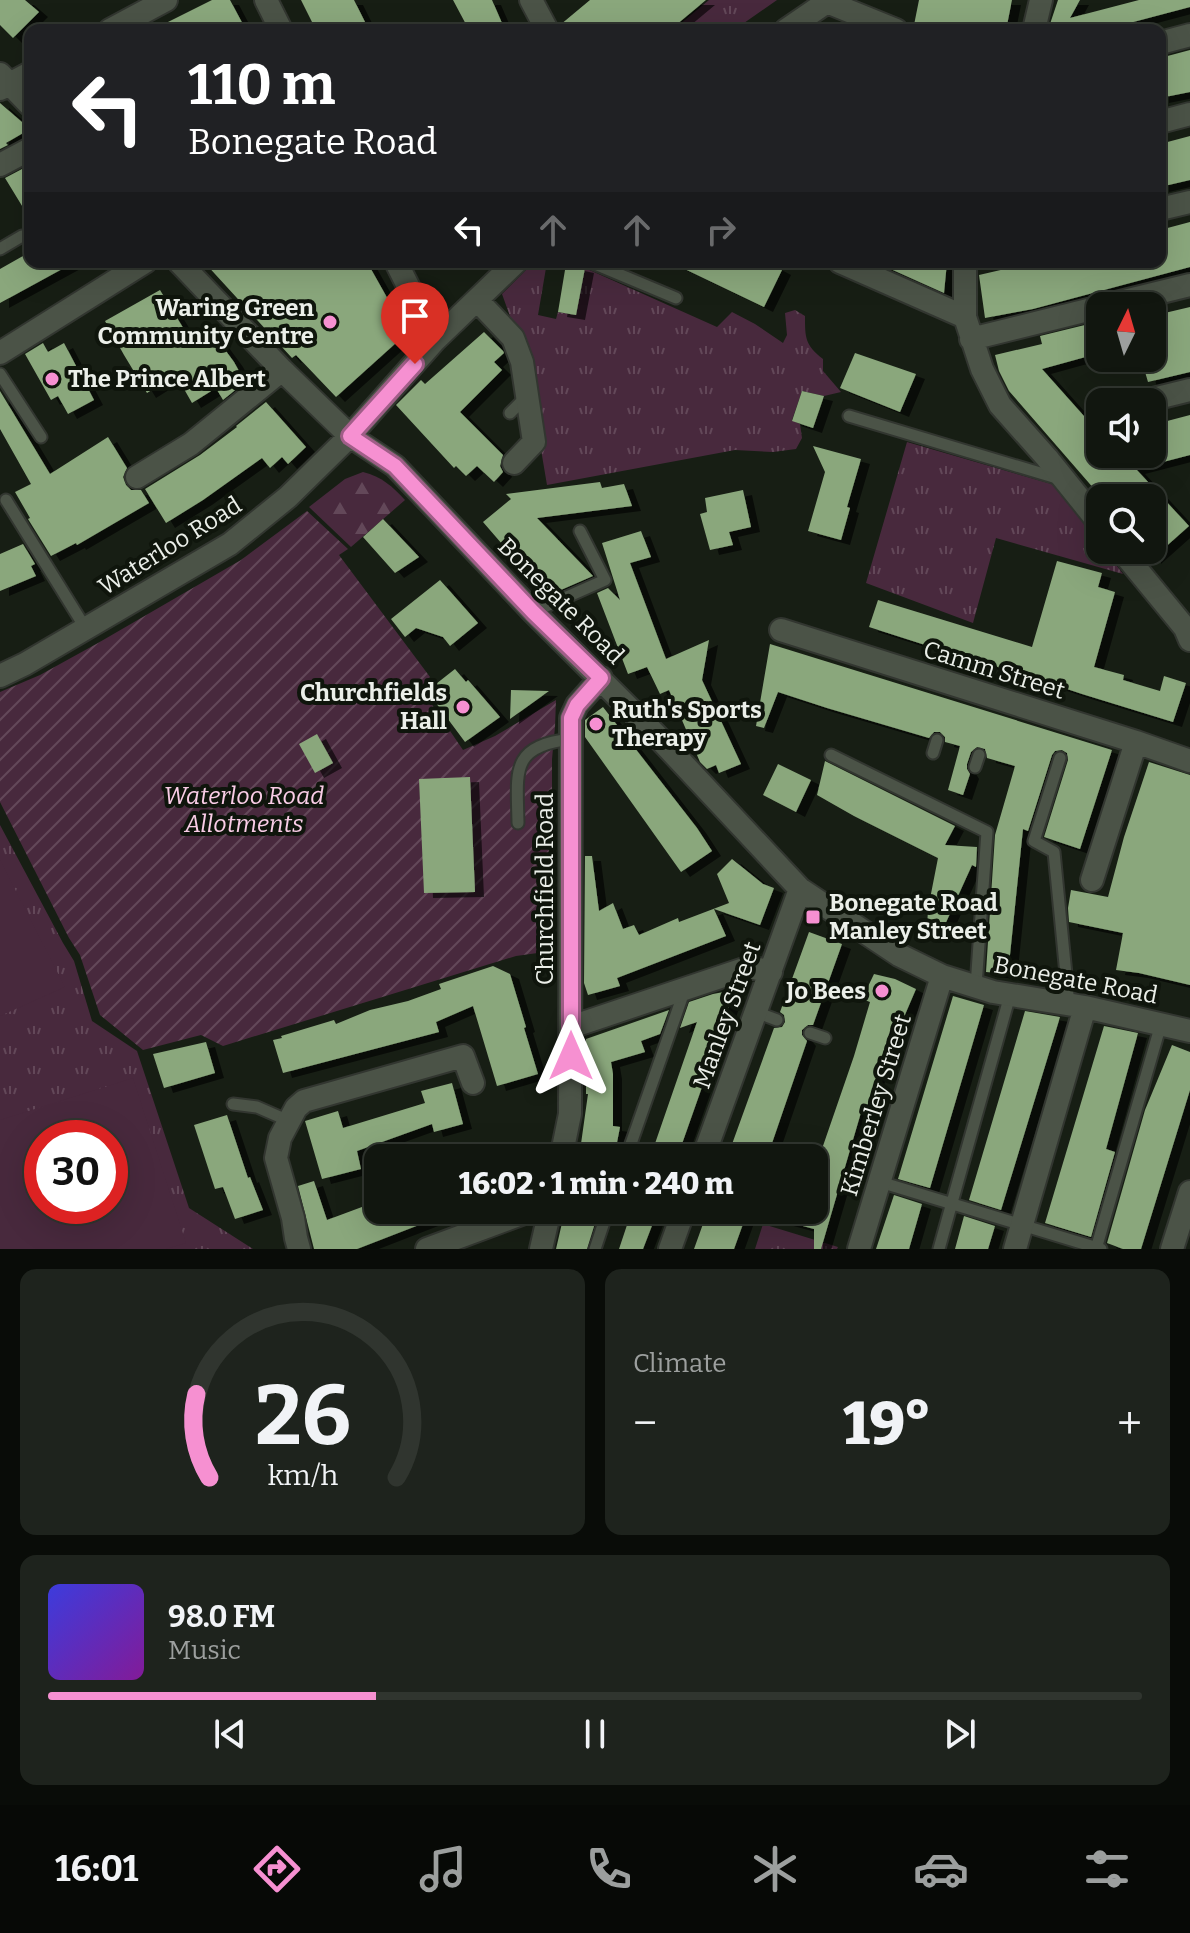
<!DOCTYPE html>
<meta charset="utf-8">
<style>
body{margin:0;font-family:Bitter,serif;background:#1e231d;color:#f1f3f6;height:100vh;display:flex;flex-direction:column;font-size:30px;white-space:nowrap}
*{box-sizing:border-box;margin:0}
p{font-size:26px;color:#9c9f9e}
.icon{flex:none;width:44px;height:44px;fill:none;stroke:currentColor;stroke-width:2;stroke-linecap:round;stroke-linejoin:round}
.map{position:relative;height:1249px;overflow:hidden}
.sheet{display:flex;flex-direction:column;gap:20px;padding:20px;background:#090c08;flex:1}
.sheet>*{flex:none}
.top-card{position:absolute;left:24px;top:24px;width:1142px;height:244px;border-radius:16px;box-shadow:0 8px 32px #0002,0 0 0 2px #30352f;background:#202124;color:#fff;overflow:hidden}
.needle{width:52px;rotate:5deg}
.fabs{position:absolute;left:1086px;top:292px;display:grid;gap:16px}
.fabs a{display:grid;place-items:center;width:80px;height:80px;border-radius:16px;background:#11160f;box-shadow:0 8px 32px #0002,0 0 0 2px #30352f;font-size:40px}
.speed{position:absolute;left:24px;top:1120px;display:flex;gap:16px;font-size:40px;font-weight:700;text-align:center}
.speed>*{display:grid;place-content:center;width:104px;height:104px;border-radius:50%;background:#11160f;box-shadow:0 8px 32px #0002,0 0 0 2px #30352f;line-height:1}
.speed .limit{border:12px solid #d22;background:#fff;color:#111}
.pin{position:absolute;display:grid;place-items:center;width:68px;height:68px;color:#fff;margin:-82px -34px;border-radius:50% 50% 50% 0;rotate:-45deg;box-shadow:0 0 8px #0007}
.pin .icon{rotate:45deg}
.me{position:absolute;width:88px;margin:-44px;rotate:0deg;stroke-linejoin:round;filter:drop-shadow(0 0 6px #0008)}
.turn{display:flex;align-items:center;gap:28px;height:168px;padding:0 32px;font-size:36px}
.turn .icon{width:104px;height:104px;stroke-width:2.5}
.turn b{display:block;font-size:56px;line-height:68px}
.lanes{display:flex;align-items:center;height:76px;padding:0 32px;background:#0003;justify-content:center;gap:40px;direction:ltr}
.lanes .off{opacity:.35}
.big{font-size:60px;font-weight:800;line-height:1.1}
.sheet .widget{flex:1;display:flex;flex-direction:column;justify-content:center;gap:12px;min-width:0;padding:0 28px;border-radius:16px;background:#1e231d}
.sheet .dial{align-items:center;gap:0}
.dial svg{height:208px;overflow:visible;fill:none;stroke:#30352f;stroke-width:7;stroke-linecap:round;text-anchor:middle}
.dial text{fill:#f1f3f6;stroke:none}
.song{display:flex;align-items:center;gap:24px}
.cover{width:96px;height:96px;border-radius:12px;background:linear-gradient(135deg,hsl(240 70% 55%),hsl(290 70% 35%))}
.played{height:8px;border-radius:4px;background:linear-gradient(90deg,#f690d1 30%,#30352f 30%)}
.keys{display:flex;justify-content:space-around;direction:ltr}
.heat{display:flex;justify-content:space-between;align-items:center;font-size:44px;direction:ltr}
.sheet .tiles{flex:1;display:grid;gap:20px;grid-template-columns:1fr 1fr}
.widget:last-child{grid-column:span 2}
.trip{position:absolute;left:364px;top:1144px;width:464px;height:80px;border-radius:16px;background:#11160f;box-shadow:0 8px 32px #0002,0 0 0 2px #30352f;font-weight:800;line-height:80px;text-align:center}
.menu{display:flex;height:128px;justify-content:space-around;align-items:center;background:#070906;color:#9c9f9e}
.menu .icon{width:56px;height:56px}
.menu .active{color:#f690d1}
.menu b{font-size:36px;color:#f1f3f6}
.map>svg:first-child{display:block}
.grass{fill:url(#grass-tufts);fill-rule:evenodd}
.forest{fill:url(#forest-firs)}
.park{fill:#48293d;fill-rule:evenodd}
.garden{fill:url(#garden-furrows)}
.building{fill:#8aa77c;filter:url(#shadow)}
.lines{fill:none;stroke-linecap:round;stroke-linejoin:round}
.service-casing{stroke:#323630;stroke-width:15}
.minor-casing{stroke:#323630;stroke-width:26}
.service{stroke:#4b5347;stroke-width:11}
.minor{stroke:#4b5347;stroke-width:22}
.route-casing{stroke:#a05e88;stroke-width:20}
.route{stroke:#f690d1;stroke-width:14}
.poi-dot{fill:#f690d1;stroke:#0f150c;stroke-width:3}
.labels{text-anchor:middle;stroke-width:8;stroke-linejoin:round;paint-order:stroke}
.poi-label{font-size:24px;font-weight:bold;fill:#ebefe9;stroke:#0f150c;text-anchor:end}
.street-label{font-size:24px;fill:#ebefe9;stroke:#0f150c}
.park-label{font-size:24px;font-style:italic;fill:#facde7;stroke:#0f150c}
</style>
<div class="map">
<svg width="1190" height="1249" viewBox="0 0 1190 1249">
<defs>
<pattern id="grass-tufts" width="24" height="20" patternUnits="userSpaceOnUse" patternTransform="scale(2)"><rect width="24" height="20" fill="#48293d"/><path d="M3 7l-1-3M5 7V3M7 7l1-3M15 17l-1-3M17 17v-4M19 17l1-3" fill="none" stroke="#634859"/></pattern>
<pattern id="forest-firs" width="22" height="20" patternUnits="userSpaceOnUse" patternTransform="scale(2)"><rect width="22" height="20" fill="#48293d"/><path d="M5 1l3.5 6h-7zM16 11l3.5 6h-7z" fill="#634859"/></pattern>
<pattern id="garden-furrows" width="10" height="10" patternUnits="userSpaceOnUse" patternTransform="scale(2)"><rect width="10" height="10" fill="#48293d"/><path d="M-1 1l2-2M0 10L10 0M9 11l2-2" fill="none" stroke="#634859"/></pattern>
<filter id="shadow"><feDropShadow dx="9" dy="5" stdDeviation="0" flood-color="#0009"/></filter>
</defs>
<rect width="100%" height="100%" fill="#171e14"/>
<path class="grass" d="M709 0H777L734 30H673Z
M534 262H547L538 315 556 319 558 312 576 315 585 268 717 327 732 312 755 324 783 343 787 335 785 313 795 310 805 316C805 338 805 345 823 359V371L841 392 824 396 802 391 792 420 800 424 802 438 796 449 773 452 735 450 547 485 522 337 511 319 502 294Z
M907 442 1055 485 1100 543V550H1105L1123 574 996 538 973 623 866 583Z
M0 825 63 943 74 961 92 1021 137 1051 189 1208 253 1249H0ZM42 1138H110V1206H42Z
M763 1224 838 1247 837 1249H755Z"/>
<path class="forest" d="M363 472C382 477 392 486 405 500L351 547 309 507 345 479Z"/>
<path class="park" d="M0 860 65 987 0 1016Z
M133 1078 186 1243 166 1249H0V1120ZM42 1138H110V1206H42Z"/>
<path class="garden" d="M307 511 348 549 339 555 430 677 420 687 463 750 495 736 556 700 555 727 552 759V951L516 956 223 1046 201 1035 143 1050 100 1015 80 955 69 938 0 802V692L40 675 98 643 241 560Z"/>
<path class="building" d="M0 0H25L39 12 13 38 0 25Z
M212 0H230L246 30H152Z
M301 0H354L369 30H316Z
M453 0H492L505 30H469Z
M590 0H706L670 30H561L560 25Z
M919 0H1012L1006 30H913Z
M1058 0H1080L1070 18 1139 0H1190V7L1103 30H1048Z
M1190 50V92L1160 98V58Z
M0 103 30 129 6 143 8 145 0 149Z
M1190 136V180L1160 187V144Z
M22 169 30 183V219L5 178Z
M1190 222V267L1033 309 985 318 979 275 1036 262H1160V230Z
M30 252V262H75L0 303V269Z
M204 262H367L407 333 336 397 296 355 292 358Z
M670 262H767L782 270 764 307Z
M875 262H947L944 293Z
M566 264 585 268 576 315 558 312Z
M160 290 193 344 212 332 234 362 245 382 223 400 216 388 192 403 176 375 147 393 124 355 105 321Z
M1190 307V372L1148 382 1141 358H1152V316Z
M1097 322 1100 334V353L1042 369 1100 434V454H1152V425L1190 415V455L1136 469 1189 526 1152 559V498H1102L1009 391 999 371 995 355 1042 344 1040 336Z
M484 332 503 351 504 353 494 362 502 370 460 412 503 455 500 466 503 472 494 482 477 466 466 476 456 466 454 468 396 405 421 380 425 384Z
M43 343 48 352 64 343 94 400 68 414 58 396 51 400 25 354Z
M855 353 916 374 900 412 840 388Z
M0 391 50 474 108 437 127 468 123 477 126 485 131 490H141L149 503 77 545 76 543 51 556 28 519 30 518 15 492 31 484 0 429Z
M802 391 824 396 813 428 792 421Z
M266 402 306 447 288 464 282 457 270 468 262 458 203 500 166 523 145 489 200 455 237 427 236 426Z
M813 446 861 459 847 507 850 508 841 540 808 531 825 472Z
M600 482 602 488 624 484 632 506 537 518 593 576 547 596 483 522 511 499 506 494Z
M743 490 751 527 729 532 733 545 710 550 700 514 707 512 705 498Z
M383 519 419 557 395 573 363 537Z
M641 531 651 557 630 563 666 659 709 640 702 680 741 764 719 773 716 765 707 769 700 762 669 690 660 694 647 667 628 674 597 593 608 588 620 600 602 543Z
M23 544 35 564 31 566 36 576 0 591V554Z
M1057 561 1102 573 1098 587 1115 592 1094 667 1124 675 1123 680 1160 691 1164 676 1186 683 1173 722 1082 694 1016 672 972 660 869 627 878 600 1032 647Z
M440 580 478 623 450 646 443 637 416 628 405 637 391 619Z
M770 644 1112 750 1080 849 1044 837 1068 760 1067 753 1062 750 1055 751 1052 755 1028 831 1023 829 1008 974 986 972 995 835 1015 766 987 758 985 749 977 747 971 752 967 764V769L970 774 963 795 948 790 960 746 945 742V737L940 732H934L929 738 827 708 778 692 764 728 756 726Z
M455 669 466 682 468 680 500 717 465 742 427 691Z
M511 690 549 691 510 719Z
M603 707 697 828 712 851 681 872 585 737V720Z
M317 734 333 763 315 773 299 744Z
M825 761 955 826 945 845 977 847 976 867 972 865 943 929 927 928 928 909 938 858 854 816 817 795Z
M1149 762 1190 775V985L1139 973 1116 970 1123 933 1069 922 1068 908 1071 890 1108 897 1124 837Z
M778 764 811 780 796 812 763 795Z
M470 777 475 892 424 893 419 779Z
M585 856H592L599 911 613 903 623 929 634 925 639 935 678 918 679 922 729 903 717 874 732 859 763 884 774 888 760 925 714 909 726 936 617 978 620 986 588 995 584 983Z
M809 932 842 944 813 1025H808L802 1030V1035L807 1041 770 1149 766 1158H727L774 1028 782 1027 785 1022 784 1015 780 1012Z
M493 966 510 974 526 1027 524 1028 538 1074 497 1086 473 1006 436 1022 439 1032 283 1073 273 1040 282 1038 281 1036 334 1020 336 1024 370 1010 408 1001 441 989 439 984Z
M874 974 895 979 916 989 904 1017 895 1014 866 1110 862 1109 821 1249H814V1229L766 1216 767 1210H814V1172L854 1056 870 1002 862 999Z
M734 990 720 1036 677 1158H650L697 1022 680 1028 689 1002 713 994Z
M953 996 984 1005 930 1188 898 1179Z
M669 1010 660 1034 641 1041 645 1052 611 1062 613 1074V1126L620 1127 614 1158H579L588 1094H586V1039Z
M1025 1011 1060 1017 1001 1210 969 1200Z
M1104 1026 1138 1033 1106 1149 1115 1152 1091 1237 1045 1223Z
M206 1042 215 1073 164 1088 153 1054Z
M1172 1045 1190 1052V1090L1141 1249H1123L1107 1243 1145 1110Z
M452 1083 463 1124 434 1132 432 1124 357 1151 361 1169 322 1179 305 1121 338 1111 343 1128 425 1103 421 1091Z
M227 1115 248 1178 250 1177 263 1210 235 1219 223 1187 215 1189 194 1125Z
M314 1181 327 1220 378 1201V1210L455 1211 357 1249H314L298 1186Z
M894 1195 922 1204 909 1249H876Z
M565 1210H599L587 1249H556Z
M632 1210H658L643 1249H619Z
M708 1210H748L734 1249H694Z
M964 1216 995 1226 988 1249H955Z"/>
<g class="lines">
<defs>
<path id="service" d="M0 249 22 236
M590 262 676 298
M0 374 41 437
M510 413 527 396
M849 416 1060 479
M6 500 86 629
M533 612 605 580 580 531
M933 753 937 740
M831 755 987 832 976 986
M1060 758 1034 841 1054 852 1069 1005
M975 767 979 755
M518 823C517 771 510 746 571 739
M756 1012 777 1020
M810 1033 825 1038
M233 1104 257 1107 289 1121
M626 1158 685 989
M880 1182 1101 1249
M595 1249 608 1210
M939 1249 1010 995
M1096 1249 1161 1024"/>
<path id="minor" d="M266 0 281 30
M531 0 547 30
M827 0V2L896 30
M110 30 166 0
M786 30 827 2 836 0
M1034 30 1041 0
M1160 43 1190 35
M0 74 30 105
M0 89 30 73
M1160 122 1190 114
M0 165 30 149
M1160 209 1190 202
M179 262 282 370 350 436 395 466 533 612 656 735 800 889 899 955 942 976 993 992 1085 1007 1190 1031
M396 262 435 340
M840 262 965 317
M965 262V317L982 369 1000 405 1047 458 1100 524
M477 300 513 338 522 362 534 442 514 463
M1104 306 1190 285
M971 339 1100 307
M0 353 145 262
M1141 402 1190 390
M137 477 191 444 282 370
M1121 550 1185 628 1190 640
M781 630 1136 742 1190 761
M0 676 25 664 230 544 288 497 350 436 435 340 516 262
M1092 880 1136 742
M571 1027 750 967 771 972
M561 1158 570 1114 571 718 577 705 601 678
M703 1158 800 889
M299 1249 296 1238 293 1218 276 1158 280 1138 296 1108 304 1101 463 1056 473 1083
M427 1249 532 1210
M541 1249 550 1210
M670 1249 684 1210
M859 1249 942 976
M1015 1249 1085 1007
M1172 1249 1190 1192"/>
</defs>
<use href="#service" class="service-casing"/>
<use href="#minor" class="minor-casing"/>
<use href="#service" class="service"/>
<use href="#minor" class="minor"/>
</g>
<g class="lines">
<defs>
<path id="route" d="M415 364 350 436 395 466 533 612 601 678 577 705 571 718V1056"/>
</defs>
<use href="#route" class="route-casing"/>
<use href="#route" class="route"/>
</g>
<g class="poi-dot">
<circle cx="330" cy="322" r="8"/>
<circle cx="52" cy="379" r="8"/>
<circle cx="463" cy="707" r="8"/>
<circle cx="596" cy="724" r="8"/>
<rect x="805" y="909" width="16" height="16" rx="4"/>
<circle cx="882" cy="991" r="8"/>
</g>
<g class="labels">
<g class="poi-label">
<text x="314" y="316">Waring Green<tspan x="314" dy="28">Community Centre</tspan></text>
<text x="68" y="387" text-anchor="start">The Prince Albert</text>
<text x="447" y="701">Churchfields<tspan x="447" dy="28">Hall</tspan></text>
<text x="612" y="718" text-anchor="start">Ruth's Sports<tspan x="612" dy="28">Therapy</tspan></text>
<text x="829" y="911" text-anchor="start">Bonegate Road<tspan x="829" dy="28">Manley Street</tspan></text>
<text x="866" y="999">Jo Bees</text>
</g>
<g class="street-label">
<text transform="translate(170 546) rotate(-32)" y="8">Waterloo Road</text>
<text transform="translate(561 601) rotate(45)" y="8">Bonegate Road</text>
<text transform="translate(994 670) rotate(17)" y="8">Camm Street</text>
<text transform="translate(545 889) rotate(-90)" y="8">Churchfield Road</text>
<text transform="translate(1076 980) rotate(11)" y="8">Bonegate Road</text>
<text transform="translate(727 1015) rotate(-70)" y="8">Manley Street</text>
<text transform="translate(876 1105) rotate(-73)" y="8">Kimberley Street</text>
</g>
<g class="park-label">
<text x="244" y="804">Waterloo Road<tspan x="244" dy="28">Allotments</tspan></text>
</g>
</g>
</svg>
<div class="fabs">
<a><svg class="needle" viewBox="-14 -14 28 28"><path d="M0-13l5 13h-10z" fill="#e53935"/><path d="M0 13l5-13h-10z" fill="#9c9f9e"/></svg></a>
<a><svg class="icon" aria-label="sound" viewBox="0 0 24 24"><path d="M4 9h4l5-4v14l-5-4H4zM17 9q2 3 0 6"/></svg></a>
<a><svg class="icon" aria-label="search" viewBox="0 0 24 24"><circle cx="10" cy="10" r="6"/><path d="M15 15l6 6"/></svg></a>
</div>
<div class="speed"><div class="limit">30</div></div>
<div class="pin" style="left:415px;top:364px;background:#d93025"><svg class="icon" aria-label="arrive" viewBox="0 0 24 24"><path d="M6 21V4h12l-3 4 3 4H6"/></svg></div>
<svg class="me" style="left:571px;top:1056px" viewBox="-20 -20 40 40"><path d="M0-17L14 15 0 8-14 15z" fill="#f690d1" stroke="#fff" stroke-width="4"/></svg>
<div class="trip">16:02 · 1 min · 240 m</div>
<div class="top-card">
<div class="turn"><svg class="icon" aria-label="left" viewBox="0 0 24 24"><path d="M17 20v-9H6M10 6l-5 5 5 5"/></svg><div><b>110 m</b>Bonegate Road</div></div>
<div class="lanes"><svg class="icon" aria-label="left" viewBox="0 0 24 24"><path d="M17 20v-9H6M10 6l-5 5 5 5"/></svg><svg class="icon off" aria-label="ahead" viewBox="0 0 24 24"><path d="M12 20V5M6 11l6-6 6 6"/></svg><svg class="icon off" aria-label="ahead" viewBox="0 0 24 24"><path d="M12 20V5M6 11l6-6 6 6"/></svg><svg class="icon off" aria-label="right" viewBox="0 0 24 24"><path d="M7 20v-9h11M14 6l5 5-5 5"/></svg></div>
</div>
</div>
<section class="sheet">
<div class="tiles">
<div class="widget dial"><svg viewBox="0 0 100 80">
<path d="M14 69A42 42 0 1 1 86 69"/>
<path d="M14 69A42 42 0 0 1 9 37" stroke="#f690d1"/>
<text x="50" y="56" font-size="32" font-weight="700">26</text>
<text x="50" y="72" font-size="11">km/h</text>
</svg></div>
<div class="widget"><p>Climate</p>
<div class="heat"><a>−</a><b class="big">19°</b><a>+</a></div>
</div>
<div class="widget">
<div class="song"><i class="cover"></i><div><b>98.0 FM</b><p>Music</p></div></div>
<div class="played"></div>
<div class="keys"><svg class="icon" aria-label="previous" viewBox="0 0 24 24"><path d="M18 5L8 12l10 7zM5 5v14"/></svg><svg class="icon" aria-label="pause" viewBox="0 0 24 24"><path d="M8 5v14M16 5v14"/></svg><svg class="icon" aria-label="next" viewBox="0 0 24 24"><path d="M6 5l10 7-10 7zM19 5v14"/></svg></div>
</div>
</div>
</section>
<nav class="menu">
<b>16:01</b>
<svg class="icon active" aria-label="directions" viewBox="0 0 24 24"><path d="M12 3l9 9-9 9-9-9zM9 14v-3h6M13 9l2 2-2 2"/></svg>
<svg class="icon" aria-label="music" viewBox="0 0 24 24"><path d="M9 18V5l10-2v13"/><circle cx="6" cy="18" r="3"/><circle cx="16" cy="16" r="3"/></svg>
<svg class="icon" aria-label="phone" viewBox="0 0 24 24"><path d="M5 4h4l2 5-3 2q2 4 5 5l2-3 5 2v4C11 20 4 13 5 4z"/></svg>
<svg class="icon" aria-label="climate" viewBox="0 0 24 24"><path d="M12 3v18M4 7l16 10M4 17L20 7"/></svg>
<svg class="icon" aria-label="car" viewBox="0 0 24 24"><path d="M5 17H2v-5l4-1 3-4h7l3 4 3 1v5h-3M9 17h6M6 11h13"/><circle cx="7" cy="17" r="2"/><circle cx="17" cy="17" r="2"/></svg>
<svg class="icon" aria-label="filters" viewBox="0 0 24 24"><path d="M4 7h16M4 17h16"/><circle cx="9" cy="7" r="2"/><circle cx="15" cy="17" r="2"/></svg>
</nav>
